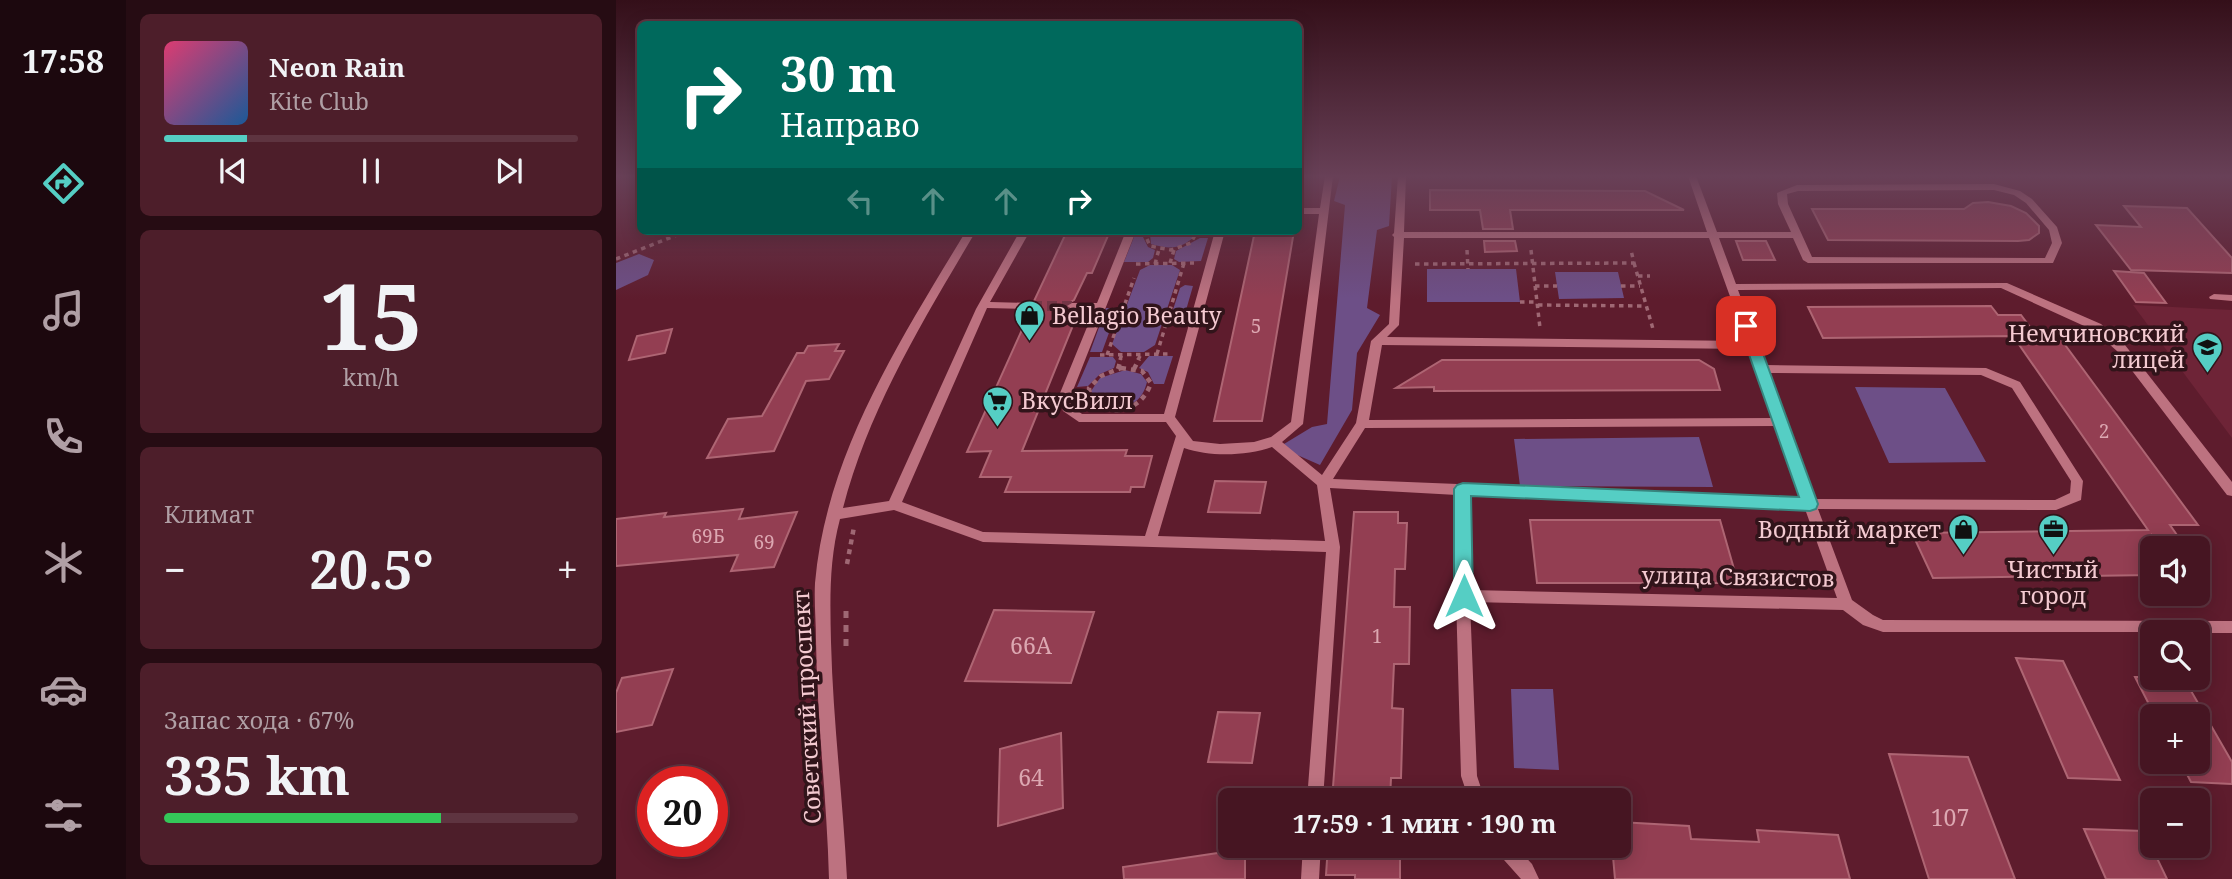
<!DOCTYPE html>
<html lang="ru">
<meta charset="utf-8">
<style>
body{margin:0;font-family:"Noto Serif",serif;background:#4d1e2a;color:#f1f3f6;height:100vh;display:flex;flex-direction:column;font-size:26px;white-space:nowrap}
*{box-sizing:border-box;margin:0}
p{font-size:23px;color:#b09fa5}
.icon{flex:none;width:38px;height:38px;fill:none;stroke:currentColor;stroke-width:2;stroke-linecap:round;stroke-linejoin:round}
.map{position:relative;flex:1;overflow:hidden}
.panel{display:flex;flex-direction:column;gap:14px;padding:14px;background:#260c13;width:490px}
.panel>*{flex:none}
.hud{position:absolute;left:21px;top:21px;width:665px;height:214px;border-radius:10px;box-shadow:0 4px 18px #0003,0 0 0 2px #5e3440;background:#00695c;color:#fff;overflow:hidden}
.tools{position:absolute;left:1524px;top:536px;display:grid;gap:14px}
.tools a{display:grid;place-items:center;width:70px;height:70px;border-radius:10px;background:#461522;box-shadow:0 4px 18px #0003,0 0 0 2px #5e3440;font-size:35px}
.speed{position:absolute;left:21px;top:766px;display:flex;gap:14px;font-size:35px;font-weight:700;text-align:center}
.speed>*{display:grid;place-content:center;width:91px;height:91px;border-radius:50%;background:#461522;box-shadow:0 4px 18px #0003,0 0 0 2px #5e3440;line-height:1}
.speed .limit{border:10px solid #d22;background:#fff;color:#111}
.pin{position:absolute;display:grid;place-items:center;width:60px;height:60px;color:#fff;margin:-30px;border-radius:14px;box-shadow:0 4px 10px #0006}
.me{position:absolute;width:77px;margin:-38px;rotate:0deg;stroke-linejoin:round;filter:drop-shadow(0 0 5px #0008)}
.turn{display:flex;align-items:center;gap:24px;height:147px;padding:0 28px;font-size:32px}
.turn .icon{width:91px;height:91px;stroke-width:2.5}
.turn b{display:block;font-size:49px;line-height:60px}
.lanes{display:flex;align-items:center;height:66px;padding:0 28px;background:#0003;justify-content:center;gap:35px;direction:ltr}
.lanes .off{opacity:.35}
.big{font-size:52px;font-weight:700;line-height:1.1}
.panel .card{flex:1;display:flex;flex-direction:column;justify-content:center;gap:10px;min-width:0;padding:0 24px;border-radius:10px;background:#4d1e2a}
.panel .dial{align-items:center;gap:0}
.dial b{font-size:91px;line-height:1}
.song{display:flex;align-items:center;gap:21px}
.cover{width:84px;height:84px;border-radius:10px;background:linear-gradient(135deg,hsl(340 70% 55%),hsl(210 70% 35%))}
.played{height:7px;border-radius:4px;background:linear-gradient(90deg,#55cec4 20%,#5e3440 20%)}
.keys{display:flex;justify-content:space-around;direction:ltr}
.heat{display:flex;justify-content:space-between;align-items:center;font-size:38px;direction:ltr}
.charge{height:10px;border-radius:5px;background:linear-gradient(90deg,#34c759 67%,#5e3440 0)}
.trip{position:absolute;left:602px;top:788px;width:413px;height:70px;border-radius:10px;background:#461522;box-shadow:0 4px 18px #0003,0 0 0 2px #5e3440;font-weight:700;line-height:70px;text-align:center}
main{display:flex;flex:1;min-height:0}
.tabs{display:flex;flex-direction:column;width:126px;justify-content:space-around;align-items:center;background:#1c080e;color:#b09fa5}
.tabs .icon{width:49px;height:49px}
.tabs .active{color:#55cec4}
.tabs b{font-size:32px;color:#f1f3f6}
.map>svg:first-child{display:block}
.built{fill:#6e2437}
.green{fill:#6d4f87}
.building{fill:#933e52;stroke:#ae6573;stroke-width:2}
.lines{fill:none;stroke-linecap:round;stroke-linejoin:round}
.minor-tunnel{stroke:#743646;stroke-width:10;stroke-dasharray:10 5;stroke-linecap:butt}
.path-far2{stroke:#9f6874;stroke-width:3.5;stroke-dasharray:4.5 4.5;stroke-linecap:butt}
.path-far1{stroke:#9f6874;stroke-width:4.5;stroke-dasharray:5 5;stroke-linecap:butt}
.path{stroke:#9f6874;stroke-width:5;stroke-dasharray:7 7;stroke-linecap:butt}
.minor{fill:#bd7280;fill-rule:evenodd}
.route{fill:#55cec4;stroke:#37867f;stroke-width:2}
.labels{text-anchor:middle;stroke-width:7;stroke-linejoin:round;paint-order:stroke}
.number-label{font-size:19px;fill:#dca7b1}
.poi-label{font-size:23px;fill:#f4cad1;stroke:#31141a;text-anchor:start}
.street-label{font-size:23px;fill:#f4cad1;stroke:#31141a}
.near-number-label{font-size:23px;fill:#dca7b1}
</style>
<main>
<nav class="tabs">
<b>17:58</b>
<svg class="icon active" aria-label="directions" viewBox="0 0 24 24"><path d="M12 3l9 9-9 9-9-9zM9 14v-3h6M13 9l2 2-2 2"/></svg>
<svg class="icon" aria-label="music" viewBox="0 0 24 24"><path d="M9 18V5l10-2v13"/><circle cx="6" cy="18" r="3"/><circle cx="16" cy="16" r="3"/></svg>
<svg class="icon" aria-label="phone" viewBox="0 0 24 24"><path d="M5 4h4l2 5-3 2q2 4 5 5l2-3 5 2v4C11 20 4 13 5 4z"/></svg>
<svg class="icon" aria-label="climate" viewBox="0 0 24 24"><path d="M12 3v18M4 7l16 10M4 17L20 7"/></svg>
<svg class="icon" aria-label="car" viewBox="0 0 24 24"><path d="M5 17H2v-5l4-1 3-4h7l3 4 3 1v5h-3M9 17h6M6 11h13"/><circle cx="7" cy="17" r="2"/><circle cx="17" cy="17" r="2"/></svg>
<svg class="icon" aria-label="filters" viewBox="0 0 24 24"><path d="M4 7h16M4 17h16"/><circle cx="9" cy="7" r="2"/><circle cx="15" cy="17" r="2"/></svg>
</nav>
<section class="panel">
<div class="card">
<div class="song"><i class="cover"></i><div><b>Neon Rain</b><p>Kite Club</p></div></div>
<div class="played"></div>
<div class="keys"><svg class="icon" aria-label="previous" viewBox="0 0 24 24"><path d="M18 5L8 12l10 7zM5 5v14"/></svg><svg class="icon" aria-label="pause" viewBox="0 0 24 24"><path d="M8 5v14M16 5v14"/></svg><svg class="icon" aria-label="next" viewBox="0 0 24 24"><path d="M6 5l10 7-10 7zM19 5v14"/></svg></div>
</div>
<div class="card dial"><b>15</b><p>km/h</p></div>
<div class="card"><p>Климат</p>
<div class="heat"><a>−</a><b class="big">20.5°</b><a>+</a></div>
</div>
<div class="card"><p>Запас хода · 67%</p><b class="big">335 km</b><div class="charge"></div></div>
</section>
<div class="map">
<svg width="1616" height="879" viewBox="0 0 1616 879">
<rect width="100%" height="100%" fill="#5e1c2d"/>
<path class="built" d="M1517 305 1616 310V438Z"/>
<path class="green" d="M724 176H776L773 226 761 230 751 308 764 315 741 353 736 410 704 465 663 447 696 427 711 424 729 205 718 201Z
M537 231H577L579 236C564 250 554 249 535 244L534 234Z
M518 237H527L532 247 539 250 537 258 532 262H508Z
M584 238H592L585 261 563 262 558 259 560 251Z
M23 254 38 260 32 275 0 290V263Z
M534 265H556L564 270 539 345 528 352H505L496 344 524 270Z
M811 269H900L904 302H811Z
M939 272H1002L1008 298 943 299Z
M569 285 577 286 566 324 557 325 553 322 564 288Z
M490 308H502L486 352H474Z
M533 356H557L548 384H538L532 372 523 368Z
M474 357H497L500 361 498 368 484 374 472 386 461 387Z
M509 370 525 374 531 382C524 410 503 409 480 403L475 391 484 378Z
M1239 387 1329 388 1370 462 1273 463Z
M1083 437 1097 487 904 486 898 439Z
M895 689H937L943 770 898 768Z"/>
<path class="building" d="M814 190 1029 191 1068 210H894L897 229H867L864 210H814Z
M1372 202 1395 206 1410 213 1423 226V233L1413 240 1402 241 1212 240 1196 209H1348L1357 203Z
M1508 206 1571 208 1616 258V273L1515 270 1480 225 1525 227Z
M451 231H494L476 273H471L458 300 449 305 454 311 452 313H462L406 451 511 450 509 456H536L528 487H515L514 492H389L395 477H364L375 451 351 452 414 312 423 307 418 301Z
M639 231H678L646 421H598Z
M868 241H899L901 251 869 252Z
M1120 241H1150L1159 260H1127Z
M1498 271 1528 273 1550 303 1520 302Z
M1375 306 1382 315H1405L1420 335 1441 334 1582 525H1554L1570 548H1544L1536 536V575L1317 578 1296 533 1532 530 1397 336 1207 338 1192 307Z
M56 329 49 353 13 360 21 336Z
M223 344 219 351H228L213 379 190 381 158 451 91 458 112 419 146 416 181 353H188L192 346Z
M826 360H1083L1098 369 1104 390 818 391V387L780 388Z
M599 481 650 482 644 513 592 512Z
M127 509 123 519 181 512 158 567 115 571 122 555 0 566V519L50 513 48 517Z
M738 512H782V523H791L789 569H779L778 607H794L793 664H778L776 708 787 709 785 778H775L774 800H716Z
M914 520H1104L1122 583H921Z
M378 610 478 612 455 683 349 681Z
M1400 658 1447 661 1504 780 1452 778Z
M57 669 36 725 0 732V693L6 678Z
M1519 677H1567L1616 762V784L1575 782 1564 761H1582V716H1539Z
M602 712 644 713 636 763 592 762Z
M445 733 447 808 382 826 384 749Z
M1273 754 1352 757 1399 879H1313Z
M1003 822 1073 826 1075 839 1143 842 1141 830 1222 835 1234 879H999L996 845H1003Z
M1468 829 1528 831 1551 879H1490Z
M712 845H784V879H739V875H710Z
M629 849V879H508L507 867Z"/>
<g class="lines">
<path class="minor-tunnel" d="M416 306H456"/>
<path class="path-far2" d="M535 231 531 239 534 246 555 250 575 243 581 231
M851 250 852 269
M915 250 924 328
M0 259 71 231
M554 263 558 250
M1018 263 1037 329
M520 264 578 263
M539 264 543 249
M799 264 1018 263 1015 250
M1022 276H1034
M919 286H941
M1005 286H1024
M904 302H921
M922 305 1030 306
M541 354 568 263
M484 355 552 354
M491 355 518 278
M504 360 506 354
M522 360 525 354"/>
<path class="path-far1" d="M505 368 526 371 535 383C526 410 498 418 475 402L473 388 485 376Z
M502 369 505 359
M518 369 523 359
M231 564 238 527"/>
<path class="path" d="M230 611V651"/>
<path class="minor" d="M709 176H717L687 424 666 442 706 475 740 423 755 341 773 324 778 237 776 235 778 233 782 176H790L788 232H1091L1072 176H1080L1101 232H1175L1162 204 1161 193 1181 185 1378 184 1404 191 1416 199 1441 227 1446 243 1437 263H1192L1187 260 1177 238H1103L1120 284 1391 283 1485 324 1509 345 1616 482V496L1611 495 1501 351 1477 330 1385 288 1122 290 1150 365 1370 368 1404 382 1467 481 1465 500 1440 510 1202 509 1236 600 1257 615 1267 620 1616 621V633H1582V632H1267L1247 625 1227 610 854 602 861 776 869 800H853L845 776 840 596 841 495 714 488 724 547 707 800H691L710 552 367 542 278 510 224 519C213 560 214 600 215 642 217 721 227 800 231 879H213C211 800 201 721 200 641 200 622 198 602 199 583 210 454 285 339 350 231H360C308 319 253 408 227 508L273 501 360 309 404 231H414L374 302 416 303 421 306 416 309 371 308 286 502 367 532 529 536 560 436 550 422H463L447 411 442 398 478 310 456 309 451 306 456 303H481L510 231H520L454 398 456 406 466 414H548L599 231H609L559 417 577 441 604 444 638 442 655 437 675 422 703 214H682V208H704ZM1378 190 1398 195 1410 203 1433 230 1436 243 1429 258 1196 257 1172 204 1171 194 1182 191ZM788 238H1093L1130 341 771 337 783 325ZM766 345 1133 349 1157 418 753 420ZM1153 373 1365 375 1396 388 1455 481 1454 493 1439 500 1199 499ZM1160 426 1186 498 717 479 749 428ZM656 447 701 485 709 541 542 536 568 448C594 457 630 456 656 447ZM853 495 1189 509 1221 598 854 590Z
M1598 294 1616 295V301L1594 299 1593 297Z
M687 845H705L703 879H685Z
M877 845H898L916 864 923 879H905L880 851Z"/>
</g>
<linearGradient id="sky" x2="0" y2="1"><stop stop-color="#340f19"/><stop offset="0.59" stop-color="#684057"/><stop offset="1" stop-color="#684057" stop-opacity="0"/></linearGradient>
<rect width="1616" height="299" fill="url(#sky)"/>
<path class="route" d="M1130 321 1137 326 1202 504 1200 509 1194 511 855 496 857 596 854 601 848 604 841 601 838 596V489L841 485 847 483 1183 497 1123 326Z"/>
<defs>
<symbol id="shop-pin" viewBox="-11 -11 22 30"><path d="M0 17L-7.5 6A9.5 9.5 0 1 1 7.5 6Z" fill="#55cec4" stroke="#31141a"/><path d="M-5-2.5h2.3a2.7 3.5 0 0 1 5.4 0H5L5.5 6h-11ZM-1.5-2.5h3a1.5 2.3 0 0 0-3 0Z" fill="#111"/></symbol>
<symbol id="school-pin" viewBox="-11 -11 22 30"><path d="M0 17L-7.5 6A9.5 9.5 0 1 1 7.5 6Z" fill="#55cec4" stroke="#31141a"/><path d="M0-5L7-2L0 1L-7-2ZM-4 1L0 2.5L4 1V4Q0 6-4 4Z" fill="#111"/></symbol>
<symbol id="supermarket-pin" viewBox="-11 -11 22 30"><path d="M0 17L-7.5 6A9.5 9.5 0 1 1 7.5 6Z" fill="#55cec4" stroke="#31141a"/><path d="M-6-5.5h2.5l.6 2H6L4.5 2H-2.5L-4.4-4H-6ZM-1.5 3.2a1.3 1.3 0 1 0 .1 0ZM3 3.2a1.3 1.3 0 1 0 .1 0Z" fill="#111"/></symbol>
<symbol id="office-pin" viewBox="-11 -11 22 30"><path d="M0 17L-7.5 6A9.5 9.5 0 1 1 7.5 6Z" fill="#55cec4" stroke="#31141a"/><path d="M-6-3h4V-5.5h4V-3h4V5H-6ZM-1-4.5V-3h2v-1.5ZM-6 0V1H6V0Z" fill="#111"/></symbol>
</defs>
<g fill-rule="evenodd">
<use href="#shop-pin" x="396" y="298" width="35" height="47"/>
<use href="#school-pin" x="1574" y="330" width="35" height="47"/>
<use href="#supermarket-pin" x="364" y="384" width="35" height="47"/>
<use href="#office-pin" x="1420" y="512" width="35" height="47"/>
<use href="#shop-pin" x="1330" y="512" width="35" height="47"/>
</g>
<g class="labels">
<g class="number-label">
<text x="640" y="333">5</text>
<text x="1488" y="438">2</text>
<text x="92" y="543">69Б</text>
<text x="148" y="549">69</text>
<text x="761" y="643">1</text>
</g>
<g class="poi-label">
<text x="436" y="324">Bellagio Beauty</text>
<text x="1569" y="342" text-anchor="end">Немчиновский<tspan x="1569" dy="26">лицей</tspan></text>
<text x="405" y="409">ВкусВилл</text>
<text x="1325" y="538" text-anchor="end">Водный маркет</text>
<text x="1437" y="578" text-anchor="middle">Чистый<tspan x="1437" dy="26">город</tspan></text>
</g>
<g class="street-label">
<text transform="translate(1122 577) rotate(1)" y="8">улица Связистов</text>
<text transform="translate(191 707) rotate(-93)" y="8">Советский проспект</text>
</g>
<g class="near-number-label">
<text x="415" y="654">66А</text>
<text x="415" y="786">64</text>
<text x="1334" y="826">107</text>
</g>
</g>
</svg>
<div class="tools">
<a><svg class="icon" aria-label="sound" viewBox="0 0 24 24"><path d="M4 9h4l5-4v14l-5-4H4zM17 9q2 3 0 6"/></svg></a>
<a><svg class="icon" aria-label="search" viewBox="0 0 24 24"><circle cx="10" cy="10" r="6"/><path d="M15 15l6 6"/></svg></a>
<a>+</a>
<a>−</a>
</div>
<div class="speed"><div class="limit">20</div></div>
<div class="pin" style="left:1130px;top:326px;background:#d93025"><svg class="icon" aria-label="arrive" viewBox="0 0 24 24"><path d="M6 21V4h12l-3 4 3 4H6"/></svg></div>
<svg class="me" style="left:848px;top:596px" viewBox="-20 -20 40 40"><path d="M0-17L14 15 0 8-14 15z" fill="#55cec4" stroke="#fff" stroke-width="4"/></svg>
<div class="trip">17:59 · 1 мин · 190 m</div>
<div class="hud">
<div class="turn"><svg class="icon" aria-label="right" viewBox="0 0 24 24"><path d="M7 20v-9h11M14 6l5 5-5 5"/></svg><div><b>30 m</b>Направо</div></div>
<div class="lanes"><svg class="icon off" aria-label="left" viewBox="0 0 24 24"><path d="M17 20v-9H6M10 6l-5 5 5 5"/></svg><svg class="icon off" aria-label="ahead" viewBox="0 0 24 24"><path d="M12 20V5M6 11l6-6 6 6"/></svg><svg class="icon off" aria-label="ahead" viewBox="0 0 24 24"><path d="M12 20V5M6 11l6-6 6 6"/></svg><svg class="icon" aria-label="right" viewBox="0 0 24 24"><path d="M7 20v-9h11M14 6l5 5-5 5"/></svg></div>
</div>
</div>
</main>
